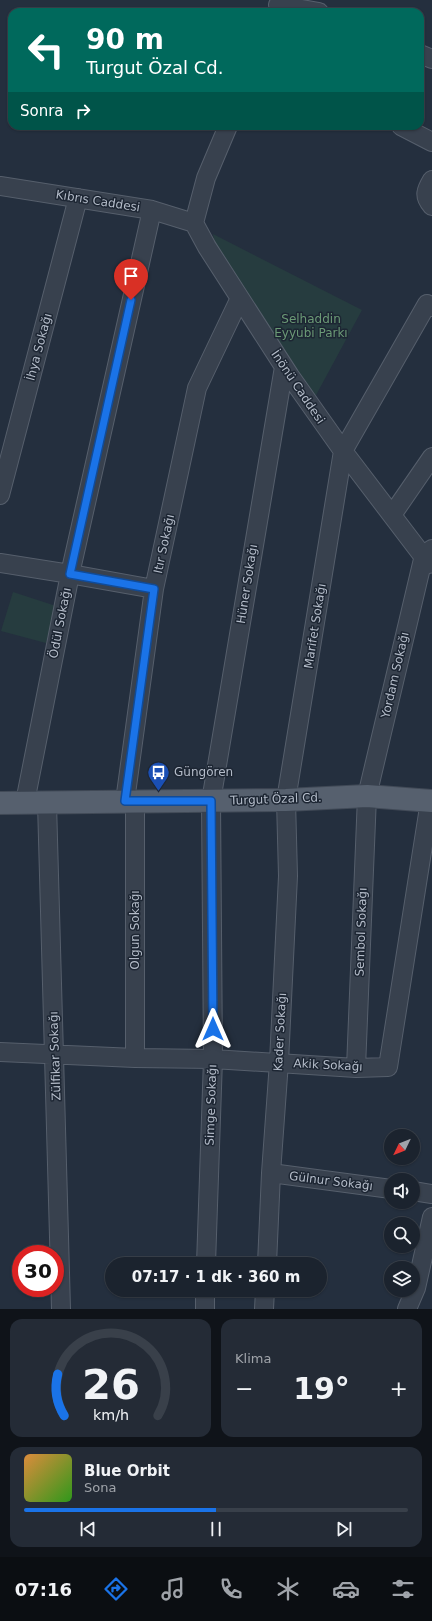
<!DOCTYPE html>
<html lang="tr">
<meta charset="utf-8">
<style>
body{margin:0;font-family:"DejaVu Sans",sans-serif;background:#242b36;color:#f1f3f6;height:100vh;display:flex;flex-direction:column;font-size:15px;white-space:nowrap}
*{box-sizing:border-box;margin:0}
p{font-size:13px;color:#a0a4aa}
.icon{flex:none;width:22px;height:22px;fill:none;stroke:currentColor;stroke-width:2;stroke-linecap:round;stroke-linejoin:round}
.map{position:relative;height:1309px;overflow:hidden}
.drawer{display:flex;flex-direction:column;gap:10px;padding:10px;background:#0f1319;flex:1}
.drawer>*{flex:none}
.hud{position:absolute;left:8px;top:8px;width:416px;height:122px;border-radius:12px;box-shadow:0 1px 3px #0004,0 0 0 1px #39404a;background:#00695c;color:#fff;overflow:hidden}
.needle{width:26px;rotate:227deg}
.tools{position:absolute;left:384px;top:1129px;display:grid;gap:8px}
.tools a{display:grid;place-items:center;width:36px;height:36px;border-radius:50%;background:#1b232e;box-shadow:0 1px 3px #0004,0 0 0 1px #39404a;font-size:20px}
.speed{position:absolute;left:12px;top:1245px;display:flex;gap:8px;font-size:20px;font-weight:700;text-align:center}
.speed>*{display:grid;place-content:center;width:52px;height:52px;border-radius:50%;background:#1b232e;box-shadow:0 1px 3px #0004,0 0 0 1px #39404a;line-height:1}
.speed .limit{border:6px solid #d22;background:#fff;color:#111}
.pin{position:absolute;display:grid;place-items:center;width:34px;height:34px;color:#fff;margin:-41px -17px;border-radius:50% 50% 50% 0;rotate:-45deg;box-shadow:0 0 4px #0007}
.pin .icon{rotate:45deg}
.me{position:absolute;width:44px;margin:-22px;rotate:0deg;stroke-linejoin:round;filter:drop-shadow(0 0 3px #0008)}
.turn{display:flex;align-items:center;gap:14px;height:84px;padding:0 12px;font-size:18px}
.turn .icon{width:52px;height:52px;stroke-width:2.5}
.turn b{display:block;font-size:28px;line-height:34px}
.then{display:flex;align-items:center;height:38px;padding:0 12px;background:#0003;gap:8px;font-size:15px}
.big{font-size:30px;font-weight:800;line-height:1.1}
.drawer .card{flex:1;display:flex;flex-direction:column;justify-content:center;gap:6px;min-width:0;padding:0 14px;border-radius:12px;background:#242b36}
.drawer .dial{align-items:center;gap:0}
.dial svg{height:104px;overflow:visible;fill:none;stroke:#39404a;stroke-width:7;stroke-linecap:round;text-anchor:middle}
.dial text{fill:#f1f3f6;stroke:none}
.song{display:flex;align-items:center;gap:12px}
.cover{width:48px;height:48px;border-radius:6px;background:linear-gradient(135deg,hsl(30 70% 55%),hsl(110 70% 35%))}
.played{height:4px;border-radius:2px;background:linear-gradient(90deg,#1a73e8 50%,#39404a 50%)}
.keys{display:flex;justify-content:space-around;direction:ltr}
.heat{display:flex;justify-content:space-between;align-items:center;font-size:22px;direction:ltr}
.drawer .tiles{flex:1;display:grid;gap:10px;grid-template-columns:1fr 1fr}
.card:last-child{grid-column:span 2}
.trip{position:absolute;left:105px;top:1257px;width:222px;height:40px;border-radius:20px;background:#1b232e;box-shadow:0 1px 3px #0004,0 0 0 1px #39404a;font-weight:800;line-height:40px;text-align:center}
.tabs{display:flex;height:64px;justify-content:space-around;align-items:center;background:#0b0e12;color:#a0a4aa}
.tabs .icon{width:28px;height:28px}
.tabs .selected{color:#1a73e8}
.tabs b{font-size:18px;color:#f1f3f6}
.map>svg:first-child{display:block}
.green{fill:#263c3f}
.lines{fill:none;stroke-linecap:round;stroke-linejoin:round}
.minor-casing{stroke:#565f6c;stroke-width:20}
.major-casing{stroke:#414a57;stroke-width:24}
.minor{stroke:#38414e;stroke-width:18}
.major{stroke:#56606e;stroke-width:22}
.route-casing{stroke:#114b97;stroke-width:10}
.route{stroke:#1a73e8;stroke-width:7}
.labels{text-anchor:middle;stroke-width:3;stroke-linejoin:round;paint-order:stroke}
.street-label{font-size:12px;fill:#b4bcc9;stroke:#1d2633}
.park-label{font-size:12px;fill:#6b9a76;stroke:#1d2633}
.poi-label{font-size:12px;fill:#b4bcc9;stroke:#1d2633;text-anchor:start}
</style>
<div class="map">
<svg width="432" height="1309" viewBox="0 0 432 1309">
<rect width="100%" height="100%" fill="#242f3e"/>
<path class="green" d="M213 234 362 310 315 397 298 376 216 249Z
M13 592 56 606 46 643 1 631Z"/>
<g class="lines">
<defs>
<path id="minor" d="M278 5 319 12
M420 54 432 59
M228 126 206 178 194 223 207 247 290 376 343 451 429 564
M401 126 432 142
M432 180C426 190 423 196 432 206
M0 186 152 210 194 223
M0 495 78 198
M392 515 432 457
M0 563 70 574 154 589
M125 801 154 589 197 388 240 298
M25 802 70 574 152 210
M135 802V1058
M47 803 61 1309
M0 1052 135 1058 213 1059 356 1068 388 1067 430 801
M356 1068 367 796 424 555 432 549
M271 1173 391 1189
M413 1191 432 1194
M206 1264 213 1059 211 801 284 367
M267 1264 271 1173 279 1062 288 876 286 800 343 451 427 304 432 307
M205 1309V1290
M264 1309 265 1290
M407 1309 416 1288 432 1217"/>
<path id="major" d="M0 803 286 800 367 796 432 801"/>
</defs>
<use href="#minor" class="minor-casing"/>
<use href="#major" class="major-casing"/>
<use href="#minor" class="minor"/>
<use href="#major" class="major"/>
</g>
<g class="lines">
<defs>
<path id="route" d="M131 300 70 574 154 589 125 801H211L213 1029"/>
</defs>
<use href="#route" class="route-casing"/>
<use href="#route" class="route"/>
</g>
<defs>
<symbol id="bus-pin" viewBox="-11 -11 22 30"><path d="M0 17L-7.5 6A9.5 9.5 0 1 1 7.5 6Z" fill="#1a4fb4" stroke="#1d2633"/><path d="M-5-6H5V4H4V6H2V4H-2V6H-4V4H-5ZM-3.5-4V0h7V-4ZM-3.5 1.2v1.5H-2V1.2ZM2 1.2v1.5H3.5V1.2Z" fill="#fff"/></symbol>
</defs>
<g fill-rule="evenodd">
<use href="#bus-pin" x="146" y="760" width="25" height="34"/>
</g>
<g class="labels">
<g class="street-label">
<text transform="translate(98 201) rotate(9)" y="4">Kıbrıs Caddesi</text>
<text transform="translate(39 347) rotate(-75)" y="4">İhya Sokağı</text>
<text transform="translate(298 387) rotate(56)" y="4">İnönü Caddesi</text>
<text transform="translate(164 544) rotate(-78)" y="4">Itır Sokağı</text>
<text transform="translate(247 584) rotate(-81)" y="4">Hüner Sokağı</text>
<text transform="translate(60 623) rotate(-79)" y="4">Ödül Sokağı</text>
<text transform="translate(315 626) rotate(-81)" y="4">Marifet Sokağı</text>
<text transform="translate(395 675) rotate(-77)" y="4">Yordam Sokağı</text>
<text transform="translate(276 799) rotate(-2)" y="4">Turgut Özal Cd.</text>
<text transform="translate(135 930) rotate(-90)" y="4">Olgun Sokağı</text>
<text transform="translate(361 932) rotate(-88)" y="4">Sembol Sokağı</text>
<text transform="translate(280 1032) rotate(-87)" y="4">Kader Sokağı</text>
<text transform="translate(55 1056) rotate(-92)" y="4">Zülfikar Sokağı</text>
<text transform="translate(328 1065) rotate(3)" y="4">Akik Sokağı</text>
<text transform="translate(211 1105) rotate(-88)" y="4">Simge Sokağı</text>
<text transform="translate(331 1181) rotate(7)" y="4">Gülnur Sokağı</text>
</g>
<g class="park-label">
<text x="311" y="323">Selhaddin<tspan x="311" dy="14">Eyyubi Parkı</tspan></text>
</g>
<g class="poi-label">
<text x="174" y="776">Güngören</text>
</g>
</g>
</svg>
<div class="tools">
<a><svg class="needle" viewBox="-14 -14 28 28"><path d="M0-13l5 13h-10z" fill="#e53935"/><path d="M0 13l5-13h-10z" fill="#a0a4aa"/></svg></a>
<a><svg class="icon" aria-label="sound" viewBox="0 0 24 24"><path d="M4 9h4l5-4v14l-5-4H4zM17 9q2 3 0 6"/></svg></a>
<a><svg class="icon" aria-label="search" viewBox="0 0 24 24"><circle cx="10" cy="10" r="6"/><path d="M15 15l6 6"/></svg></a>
<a><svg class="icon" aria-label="layers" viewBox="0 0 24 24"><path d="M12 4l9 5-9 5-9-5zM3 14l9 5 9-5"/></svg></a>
</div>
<div class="speed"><div class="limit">30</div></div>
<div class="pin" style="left:131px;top:300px;background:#d93025"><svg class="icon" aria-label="arrive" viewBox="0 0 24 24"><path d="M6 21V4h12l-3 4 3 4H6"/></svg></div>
<svg class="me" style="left:213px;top:1029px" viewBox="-20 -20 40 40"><path d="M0-17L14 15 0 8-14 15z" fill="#1a73e8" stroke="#fff" stroke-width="4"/></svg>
<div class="trip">07:17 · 1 dk · 360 m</div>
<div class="hud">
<div class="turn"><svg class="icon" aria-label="left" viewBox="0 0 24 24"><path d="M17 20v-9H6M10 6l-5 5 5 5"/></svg><div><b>90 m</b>Turgut Özal Cd.</div></div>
<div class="then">Sonra<svg class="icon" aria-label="right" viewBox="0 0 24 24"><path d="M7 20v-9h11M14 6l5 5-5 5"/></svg></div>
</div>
</div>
<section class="drawer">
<div class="tiles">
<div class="card dial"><svg viewBox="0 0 100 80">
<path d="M14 69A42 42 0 1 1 86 69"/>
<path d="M14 69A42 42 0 0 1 9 37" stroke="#1a73e8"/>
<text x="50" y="56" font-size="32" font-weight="700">26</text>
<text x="50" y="72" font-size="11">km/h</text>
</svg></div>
<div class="card"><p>Klima</p>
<div class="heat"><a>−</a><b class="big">19°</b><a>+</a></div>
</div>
<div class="card">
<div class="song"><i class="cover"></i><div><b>Blue Orbit</b><p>Sona</p></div></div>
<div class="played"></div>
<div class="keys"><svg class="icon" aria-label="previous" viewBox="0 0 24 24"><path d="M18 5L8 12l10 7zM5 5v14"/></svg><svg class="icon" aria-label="pause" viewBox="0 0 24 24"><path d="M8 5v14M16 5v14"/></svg><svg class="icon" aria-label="next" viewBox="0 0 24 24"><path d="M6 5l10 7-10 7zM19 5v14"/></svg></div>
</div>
</div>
</section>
<nav class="tabs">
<b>07:16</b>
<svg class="icon selected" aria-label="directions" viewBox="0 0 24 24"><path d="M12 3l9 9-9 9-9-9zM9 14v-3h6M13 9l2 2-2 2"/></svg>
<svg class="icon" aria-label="music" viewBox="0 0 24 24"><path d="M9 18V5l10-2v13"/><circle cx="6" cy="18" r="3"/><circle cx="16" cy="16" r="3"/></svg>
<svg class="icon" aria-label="phone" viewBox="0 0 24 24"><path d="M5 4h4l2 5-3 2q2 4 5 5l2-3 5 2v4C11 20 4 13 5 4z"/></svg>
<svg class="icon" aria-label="climate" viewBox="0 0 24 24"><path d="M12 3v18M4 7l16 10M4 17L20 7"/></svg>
<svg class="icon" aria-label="car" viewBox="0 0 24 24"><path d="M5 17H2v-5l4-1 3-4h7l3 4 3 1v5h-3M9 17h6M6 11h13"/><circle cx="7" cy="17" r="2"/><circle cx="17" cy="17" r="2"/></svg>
<svg class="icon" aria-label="filters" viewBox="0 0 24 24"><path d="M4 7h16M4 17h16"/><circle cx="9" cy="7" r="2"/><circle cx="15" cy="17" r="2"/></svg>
</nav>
